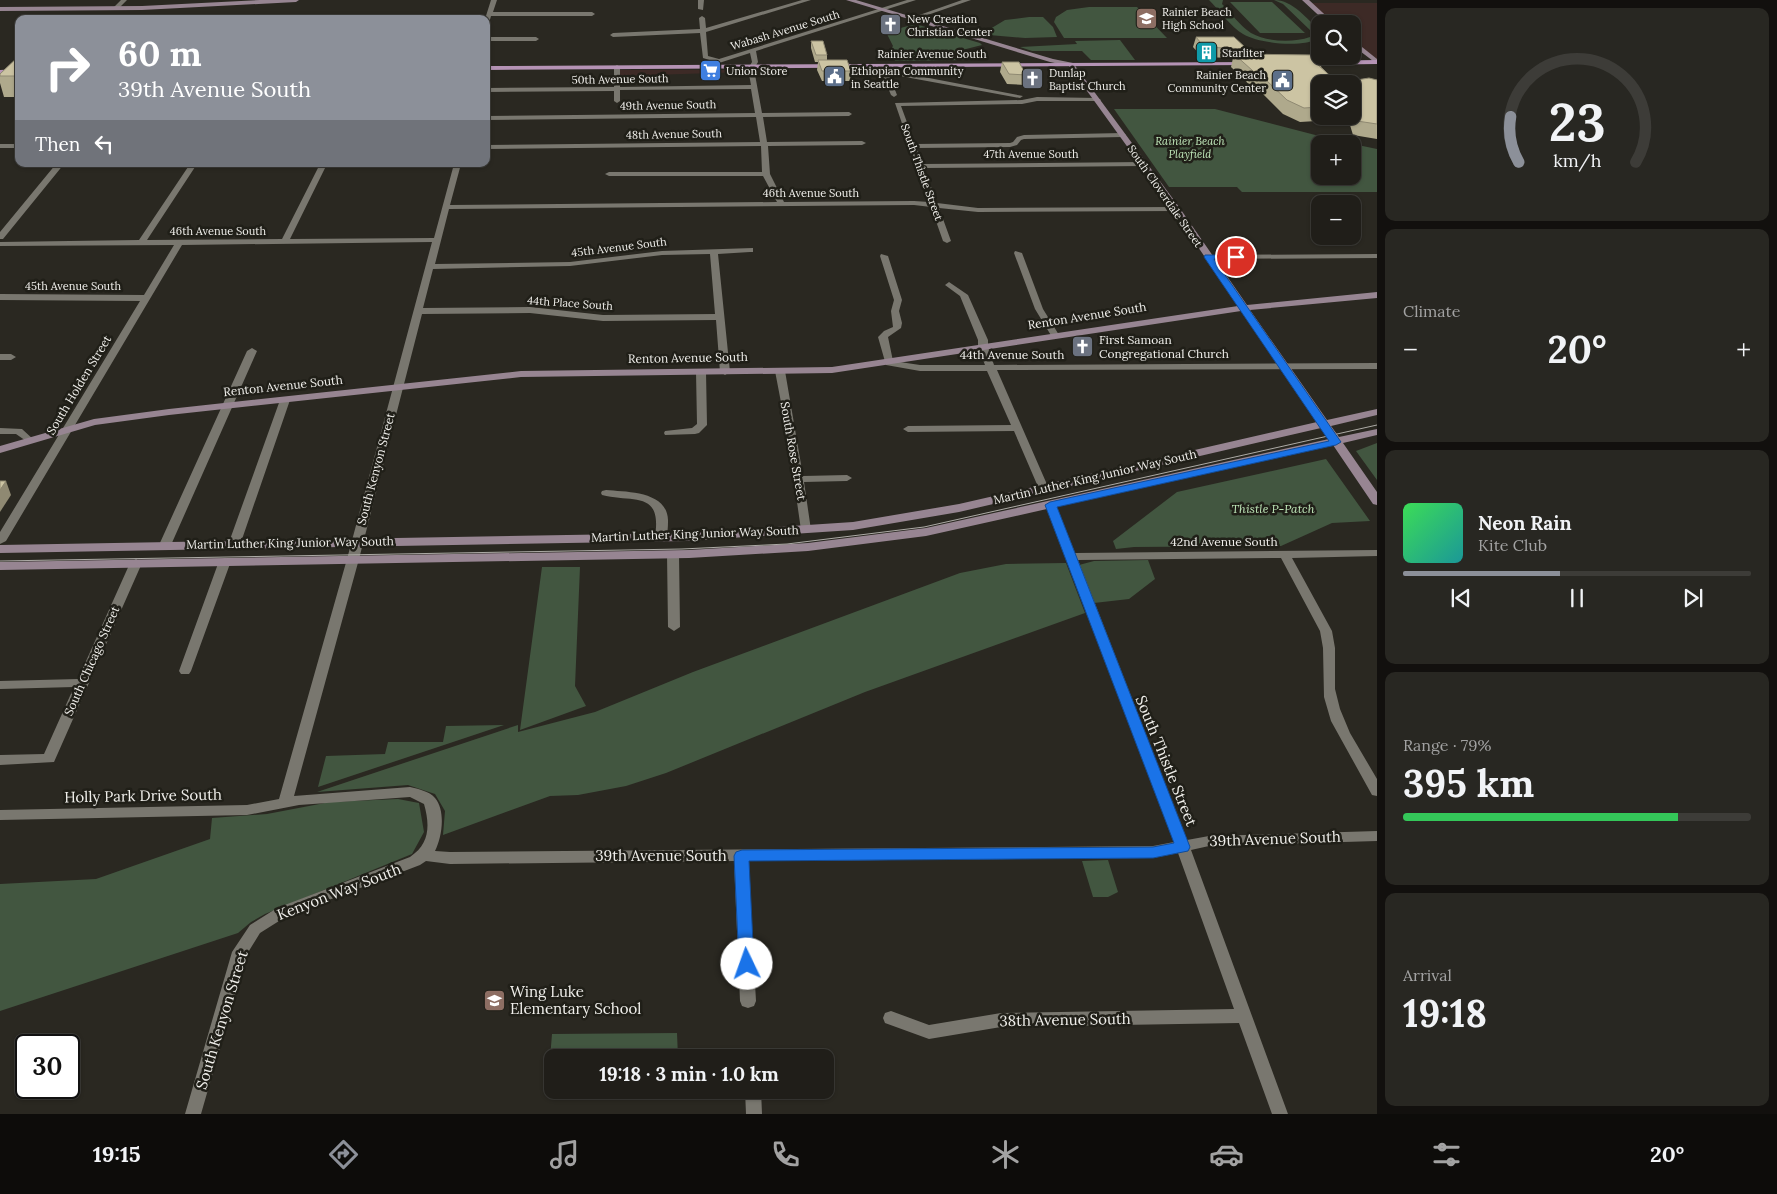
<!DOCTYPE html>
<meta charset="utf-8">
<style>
body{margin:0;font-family:Lora,serif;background:#282722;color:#f1f3f6;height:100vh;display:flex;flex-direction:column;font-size:19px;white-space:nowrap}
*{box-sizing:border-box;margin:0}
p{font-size:16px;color:#a2a2a2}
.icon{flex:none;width:28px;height:28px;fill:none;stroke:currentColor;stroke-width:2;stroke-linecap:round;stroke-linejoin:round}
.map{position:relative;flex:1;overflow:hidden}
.sheet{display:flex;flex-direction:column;gap:8px;padding:8px;background:#12100e;width:400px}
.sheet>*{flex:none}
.hud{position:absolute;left:15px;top:15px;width:475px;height:152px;border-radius:10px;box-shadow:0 1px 4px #0004,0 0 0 1px #3d3c38;background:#8c9099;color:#fff;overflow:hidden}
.tools{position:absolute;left:1311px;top:15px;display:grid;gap:10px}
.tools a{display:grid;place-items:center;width:50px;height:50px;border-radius:10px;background:#201e19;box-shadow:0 1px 4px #0004,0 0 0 1px #3d3c38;font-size:25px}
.speed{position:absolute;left:15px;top:1034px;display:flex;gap:10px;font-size:25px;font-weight:700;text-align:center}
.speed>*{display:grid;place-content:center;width:65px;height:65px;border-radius:50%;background:#201e19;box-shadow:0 1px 4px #0004,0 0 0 1px #3d3c38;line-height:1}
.speed .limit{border:2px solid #111;border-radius:8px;background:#fff;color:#111}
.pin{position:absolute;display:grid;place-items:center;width:42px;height:42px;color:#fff;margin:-21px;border:2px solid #fff;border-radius:50%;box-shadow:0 1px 5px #0007}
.me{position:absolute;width:55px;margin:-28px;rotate:357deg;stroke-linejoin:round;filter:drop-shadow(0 0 4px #0008)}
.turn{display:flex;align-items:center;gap:18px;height:105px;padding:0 20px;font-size:22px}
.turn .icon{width:65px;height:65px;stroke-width:2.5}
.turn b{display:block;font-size:35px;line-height:42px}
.then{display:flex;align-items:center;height:48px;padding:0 20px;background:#0003;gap:10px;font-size:19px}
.big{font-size:38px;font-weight:700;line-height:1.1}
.sheet .tile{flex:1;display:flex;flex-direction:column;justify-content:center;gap:8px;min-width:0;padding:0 18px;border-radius:10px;background:#282722}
.sheet .dial{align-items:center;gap:0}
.dial svg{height:130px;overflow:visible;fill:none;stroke:#3d3c38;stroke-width:7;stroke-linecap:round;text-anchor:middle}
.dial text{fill:#f1f3f6;stroke:none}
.song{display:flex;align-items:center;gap:15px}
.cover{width:60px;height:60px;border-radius:8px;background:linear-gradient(135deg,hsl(130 70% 55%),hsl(180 70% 35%))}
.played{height:5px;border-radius:2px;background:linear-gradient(90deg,#8c9099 45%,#3d3c38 45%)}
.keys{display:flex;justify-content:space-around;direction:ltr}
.heat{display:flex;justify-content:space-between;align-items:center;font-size:28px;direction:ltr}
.charge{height:8px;border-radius:4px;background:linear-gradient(90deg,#34c759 79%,#3d3c38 0)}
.trip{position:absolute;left:544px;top:1049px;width:290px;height:50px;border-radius:10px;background:#201e19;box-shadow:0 1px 4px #0004,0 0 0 1px #3d3c38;font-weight:700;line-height:50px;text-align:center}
.tabs{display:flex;height:80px;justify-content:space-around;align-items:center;background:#0d0c0a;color:#a2a2a2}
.tabs .icon{width:35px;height:35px}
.tabs .on{color:#8c9099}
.tabs b{font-size:22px;color:#f1f3f6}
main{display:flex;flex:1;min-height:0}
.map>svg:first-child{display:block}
.commercial{fill:#3d2a26}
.green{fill:#425640}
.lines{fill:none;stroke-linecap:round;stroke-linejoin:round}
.street{fill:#79776f;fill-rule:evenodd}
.secondary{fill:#978592;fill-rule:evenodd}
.primary{fill:#b593b5;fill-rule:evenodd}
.tram{stroke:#adaba6;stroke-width:1}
.wall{fill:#afa98c;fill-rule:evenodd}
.shaded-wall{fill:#8f8972}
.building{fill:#ccc4a3;stroke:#8f8972}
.route{fill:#1a73e8;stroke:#114b97}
.labels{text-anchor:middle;stroke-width:5;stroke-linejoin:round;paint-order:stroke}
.far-poi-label{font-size:11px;fill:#f0efeb;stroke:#201f18;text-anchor:start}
.far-street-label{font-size:11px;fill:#f0efeb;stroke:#201f18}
.far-park-label{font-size:11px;font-style:italic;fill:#bfe7b9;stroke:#201f18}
.street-label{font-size:12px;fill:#f0efeb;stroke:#201f18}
.poi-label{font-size:12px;fill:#f0efeb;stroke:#201f18;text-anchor:start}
.park-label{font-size:12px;font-style:italic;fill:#bfe7b9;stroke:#201f18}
.near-street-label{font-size:15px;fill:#f0efeb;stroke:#201f18}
.near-poi-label{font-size:15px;fill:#f0efeb;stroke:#201f18;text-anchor:start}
</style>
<main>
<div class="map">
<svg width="1377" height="1114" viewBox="0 0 1377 1114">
<rect width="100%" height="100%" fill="#2a2821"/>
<path class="commercial" d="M1310 3H1377V61L1353 40 1352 24H1334Z
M620 70H746V72L620 76Z"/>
<path class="green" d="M1209 0H1223L1222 4C1231 13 1240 26 1251 33 1267 42 1293 43 1310 37L1312 32 1283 4 1274 0C1293 0 1307 19 1320 31V38C1303 48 1260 44 1243 34 1231 27 1219 10 1209 0Z
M1230 2H1272L1305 33H1260Z
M1089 7H1137L1167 38H1064L1054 22 1056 17 1067 10Z
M1029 17H1043L1053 27 1057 37 1025 38 989 35 990 29 1005 20Z
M915 24 980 43 982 45 962 50 965 60 895 61 891 49 893 46 886 32Z
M1120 40 1135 60H1091L1082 51H1032L1020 47 1077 44 1075 41Z
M1114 109H1215L1350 144H1320V176H1352L1353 144 1377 149V192H1242L1237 187H1169Z
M1377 443V480L1356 451Z
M1326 459 1370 521 1332 523 1281 546 1134 547 1116 549 1113 541 1177 492Z
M1148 560 1155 579 1129 599 1094 603 1079 565 1094 561Z
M1066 563 1085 613 865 692 666 773 626 786 578 795 550 796 443 835 445 811 435 794 408 785 317 792 518 725V732L595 712 693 672 960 573 1006 564Z
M542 567H580L575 686 586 706 520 730Z
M504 725 318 787 326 756 385 754 388 742H443L446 726Z
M398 799 419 803 424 832 412 854 265 914 251 922 238 933 0 1011V884L96 879 210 839 212 818 267 814 330 802Z
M1108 860 1118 892 1108 897H1093L1082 861Z
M677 1033 678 1057 552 1058V1083H548L552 1034Z"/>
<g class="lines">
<path class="street" d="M121 0H127L118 9H114V7Z
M491 0H497L493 12H592L595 14 592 16H491L489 23 486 25V19H485Z
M698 0H704L703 10 698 9Z
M802 0H811L706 32 708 56 719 59 907 0H916L756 51 758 62 754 69 762 113 849 112 852 114 849 116 763 117 767 142 862 141 866 143 862 145 768 146 770 174 784 202 914 201 929 202 895 103 1022 100 1037 97 1098 98 1101 100 1100 101H1037L1022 104 901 106 915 144 1010 143 1013 142 1017 137 1024 135 1123 133 1126 135 1123 137 1024 139 1021 140 1017 145 1010 147 917 148 922 164 1143 162 1147 164 1143 166 924 168 937 203 978 208 1176 207 1180 209 1176 211 978 212 939 208 951 241 947 243 943 241 931 207 914 205 449 209 435 264 570 262 662 251 753 248V252H750L718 254 730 372 725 375 720 372 716 320 603 321 530 313 422 314 359 559 294 796 410 787C418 789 429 791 435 798 446 811 442 837 435 851L450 852 1153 846 1174 842 1046 505 1047 503 1051 502 1056 505 1075 553 1377 550V556L1292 558 1332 631 1335 648V689L1340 709 1350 733 1377 779V796L1372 795 1331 721 1324 697 1323 648 1320 631 1281 558 1078 560 1187 840 1209 836 1377 831V841L1209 846 1191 850 1288 1114H1272L1239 1023 1001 1027 929 1039 885 1023 883 1018 885 1013 891 1011 929 1025 1001 1013 1234 1009 1178 853 1153 858 748 861 756 1001 754 1006 748 1008 742 1006 740 1001 734 861 450 864 426 861 420 865 287 916 260 933 247 954 201 1114H185L232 952 250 925 277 908 410 857C430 844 430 825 424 804L410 797 299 805 247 815 0 820V810L247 805 279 799 347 559 432 242 182 245 6 541 0 544V532L140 301 0 300V294L144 295 174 245 0 246V242L139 240 190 164H197L147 240 282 239 320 164H327L290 239 434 238 454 164H461L450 205 777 202 763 176H609L605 174 609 172H762L761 146 486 149V145L760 142 756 117 486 120V116L755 113 751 89 620 90V101L617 103 614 101V91L486 92V88L614 87V67L617 65 620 67V87L751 85 748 69 752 62 750 53 719 63 703 58 700 33 613 37 610 35 613 33 700 29 699 18 702 16 705 18 706 28ZM710 254 715 314 603 315 530 307 423 308 433 269 570 266 662 255Z
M962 0H971L913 20 908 19Z
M486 37H536L539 39 536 41H486Z
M881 66H885L887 70 1023 96 1020 98 889 74 897 95 894 97 891 95 881 71Z
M0 144H19V148H0Z
M56 164H64L3 239H0V232Z
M1015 251 1022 253 1043 309 1059 335 1058 337H1052L1035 309 1014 253Z
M881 254 888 256 902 300 899 311 902 323 901 328 888 337 893 361 920 365H985L978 347V340L960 296 945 285 949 282 968 295 988 340V347L994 365 1377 363V369L997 370 1049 489 1044 492 1039 489 1014 431 908 432 903 429 908 426 1011 425 987 371H920L886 365 878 337 884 331 893 327 891 311 894 300 880 256Z
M1377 254V258L1208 259 1204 257 1208 255Z
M252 348 257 351 171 545 165 548 161 547 159 545 247 351Z
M0 354H11L16 357 11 360H0Z
M780 368 785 371 803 476 847 475 852 478 847 481 804 482 811 530 806 533 801 530 788 439 775 371Z
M701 369 706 372 707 425 699 433 695 434 665 435 664 433 665 431 692 428 697 424 696 372Z
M285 397 290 400 240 545 234 548 230 547 228 545 280 400Z
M0 428 22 429 34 440 29 443 16 434H0Z
M606 490C627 492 667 491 668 520 668 526 668 534 665 539H657L655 537C662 490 634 503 602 495L601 493 602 491Z
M673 551 679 554 680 627 674 631 668 627 667 554Z
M225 558 231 561 191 671 189 674H181L179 671 219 561Z
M136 559 142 563 54 762 0 765V755L44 754 74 687 0 689V681L78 679 130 563Z
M745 1090H761L762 1114H746Z"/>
<path class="secondary" d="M260 0H299L296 2 142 10 0 11V7L142 6Z
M846 0H856L1053 59 1073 63 1179 207 1247 305 1377 292V298L1250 310 1327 420 1377 409V415L1331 426 1339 437 1377 429V435L1343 443 1377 492V505L1373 504 1333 445 926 536 808 551 689 558 0 570V562L689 550 808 543 926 528 1329 439 1321 428 959 512 853 530 686 541 0 553V545L686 533 853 522 959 504 1317 422 1241 311 832 373 521 377 169 415 95 425 0 453V446L94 419 169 409 521 371 832 367 1238 306 1173 210 1069 66 1050 62Z
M1302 0H1309L1335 24H1328Z
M1352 39 1377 59V64L1352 45Z"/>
<path class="primary" d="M1377 60V64L1305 65 1302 63 1305 61Z
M1252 62V64L1250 65 486 70V66Z
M19 69V73L0 74V70Z"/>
<path class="tram" d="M0 561 682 549 787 544 924 527 1377 425"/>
</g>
<path class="wall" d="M1196 37 1247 49 1245 54 1322 64 1321 67 1338 83 1377 80V139L1353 135 1350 125 1333 120 1300 122 1283 114 1262 93H1258L1231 67 1233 58 1202 57 1193 47ZM1320 84H1352V116H1320Z
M811 41 827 55V60L851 71 850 81H822L817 70 818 62H815L811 48Z
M19 56V97H4L0 83V74Z
M1002 62 1026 75 1025 85 1007 84 1000 72Z"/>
<path class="shaded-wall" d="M6 481 11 495 0 512V490Z"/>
<path class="building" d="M1196 37H1234L1247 49 1204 47Z
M811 41H823L827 55H816Z
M1234 54 1313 55 1322 64H1317L1338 83 1369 78 1377 80V124L1357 121 1354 110H1352V84H1320V107L1304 108 1287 100 1265 79H1262Z
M19 56V76H0V74Z
M818 60H847L851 71H822Z
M1002 62H1019L1026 75 1009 74Z
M0 481H6L0 490Z"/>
<path class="route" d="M1205 255H1239V259H1214L1341 442 1336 445 1057 507 1190 847 1188 851 1153 858 749 861 754 964 752 969 747 971 741 969 739 964 734 856 736 852 742 850 1153 847 1174 843 1045 505 1050 502 1329 441 1204 257Z"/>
<defs>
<symbol id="school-square" viewBox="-11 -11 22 22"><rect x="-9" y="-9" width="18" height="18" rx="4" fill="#8d6e63" stroke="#201f18"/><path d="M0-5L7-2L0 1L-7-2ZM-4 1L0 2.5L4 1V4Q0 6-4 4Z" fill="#fff"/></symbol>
<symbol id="church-square" viewBox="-11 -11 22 22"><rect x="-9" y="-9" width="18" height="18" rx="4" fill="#6b7280" stroke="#201f18"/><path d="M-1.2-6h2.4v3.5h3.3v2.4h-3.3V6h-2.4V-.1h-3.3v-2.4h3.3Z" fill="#fff"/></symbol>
<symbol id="building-square" viewBox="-11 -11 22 22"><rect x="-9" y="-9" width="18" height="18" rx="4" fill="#0f9aa8" stroke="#201f18"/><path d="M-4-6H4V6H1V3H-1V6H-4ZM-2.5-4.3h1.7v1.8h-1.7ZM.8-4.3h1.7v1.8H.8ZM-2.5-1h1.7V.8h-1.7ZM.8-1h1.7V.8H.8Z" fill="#fff"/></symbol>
<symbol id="supermarket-square" viewBox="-11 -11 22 22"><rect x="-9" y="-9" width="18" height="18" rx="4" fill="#3f7fe0" stroke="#201f18"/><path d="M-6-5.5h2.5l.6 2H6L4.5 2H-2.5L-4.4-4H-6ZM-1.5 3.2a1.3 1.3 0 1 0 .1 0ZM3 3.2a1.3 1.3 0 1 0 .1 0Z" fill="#fff"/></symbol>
<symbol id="civic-square" viewBox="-11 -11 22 22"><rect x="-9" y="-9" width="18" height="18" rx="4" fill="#5c6f8a" stroke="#201f18"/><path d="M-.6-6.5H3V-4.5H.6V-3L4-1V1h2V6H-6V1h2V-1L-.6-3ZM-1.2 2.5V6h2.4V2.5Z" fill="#fff"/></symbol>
</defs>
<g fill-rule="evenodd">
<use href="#school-square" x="1134" y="6" width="25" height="25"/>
<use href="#church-square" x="878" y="12" width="25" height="25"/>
<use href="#building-square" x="1194" y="40" width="25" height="25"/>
<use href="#supermarket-square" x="698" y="58" width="25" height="25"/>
<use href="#civic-square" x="822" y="64" width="25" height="25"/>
<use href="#church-square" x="1020" y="66" width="25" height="25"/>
<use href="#civic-square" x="1270" y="68" width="25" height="25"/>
<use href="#church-square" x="1070" y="334" width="25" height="25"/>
<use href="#school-square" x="482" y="988" width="25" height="25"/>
</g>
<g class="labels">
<g class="far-poi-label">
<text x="1162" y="16">Rainier Beach<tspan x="1162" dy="13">High School</tspan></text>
<text x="907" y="23">New Creation<tspan x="907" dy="13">Christian Center</tspan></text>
<text x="1222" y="57">Starliter</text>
<text x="726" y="75">Union Store</text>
<text x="851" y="75">Ethiopian Community<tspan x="851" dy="13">in Seattle</tspan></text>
<text x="1049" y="77">Dunlap<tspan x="1049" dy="13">Baptist Church</tspan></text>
<text x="1266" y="79" text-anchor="end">Rainier Beach<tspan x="1266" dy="13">Community Center</tspan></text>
</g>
<g class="far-street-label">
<text transform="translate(785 30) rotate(-17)" y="4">Wabash Avenue South</text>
<text x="932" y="58">Rainier Avenue South</text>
<text transform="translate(620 79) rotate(-1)" y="4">50th Avenue South</text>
<text transform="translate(668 105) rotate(-1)" y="4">49th Avenue South</text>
<text transform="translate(674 134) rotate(-1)" y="4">48th Avenue South</text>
<text x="1031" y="158">47th Avenue South</text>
<text transform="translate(922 172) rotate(70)" y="4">South Thistle Street</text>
<text x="811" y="197">46th Avenue South</text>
<text transform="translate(1165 196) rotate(55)" y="4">South Cloverdale Street</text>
<text x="218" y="235">46th Avenue South</text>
<text transform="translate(619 247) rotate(-7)" y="4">45th Avenue South</text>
<text x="73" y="290">45th Avenue South</text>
<text transform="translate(570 303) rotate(4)" y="4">44th Place South</text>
</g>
<g class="far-park-label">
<text x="1190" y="145">Rainier Beach<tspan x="1190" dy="13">Playfield</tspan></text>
</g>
<g class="street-label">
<text transform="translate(1087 316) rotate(-9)" y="4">Renton Avenue South</text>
<text x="1012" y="359">44th Avenue South</text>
<text transform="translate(688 358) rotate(-1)" y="4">Renton Avenue South</text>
<text transform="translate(79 385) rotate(-59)" y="4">South Holden Street</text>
<text transform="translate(283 386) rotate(-6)" y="4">Renton Avenue South</text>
<text transform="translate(793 451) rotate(80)" y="4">South Rose Street</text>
<text transform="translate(376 469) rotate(-75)" y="4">South Kenyon Street</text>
<text transform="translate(1095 477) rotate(-13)" y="4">Martin Luther King Junior Way South</text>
<text transform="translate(695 534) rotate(-2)" y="4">Martin Luther King Junior Way South</text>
<text x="1224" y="546">42nd Avenue South</text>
<text transform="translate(290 543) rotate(-1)" y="4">Martin Luther King Junior Way South</text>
<text transform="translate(92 661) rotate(-66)" y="4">South Chicago Street</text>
</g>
<g class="poi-label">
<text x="1099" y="344">First Samoan<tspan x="1099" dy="14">Congregational Church</tspan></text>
</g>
<g class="park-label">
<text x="1273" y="513">Thistle P-Patch</text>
</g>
<g class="near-street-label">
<text transform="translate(1166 761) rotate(68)" y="5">South Thistle Street</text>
<text transform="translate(143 796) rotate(-1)" y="5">Holly Park Drive South</text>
<text transform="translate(1275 839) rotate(-2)" y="5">39th Avenue South</text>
<text x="661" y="861">39th Avenue South</text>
<text transform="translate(339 892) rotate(-21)" y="5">Kenyon Way South</text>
<text transform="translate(222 1020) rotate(-73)" y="5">South Kenyon Street</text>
<text transform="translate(1065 1020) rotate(-1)" y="5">38th Avenue South</text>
</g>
<g class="near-poi-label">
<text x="510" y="997">Wing Luke<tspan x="510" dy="17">Elementary School</tspan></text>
</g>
</g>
</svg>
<div class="tools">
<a><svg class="icon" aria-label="search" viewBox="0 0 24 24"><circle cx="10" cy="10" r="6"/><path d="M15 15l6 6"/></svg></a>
<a><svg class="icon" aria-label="layers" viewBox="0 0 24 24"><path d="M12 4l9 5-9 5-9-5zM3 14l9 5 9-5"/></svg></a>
<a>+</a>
<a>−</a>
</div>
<div class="speed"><div class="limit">30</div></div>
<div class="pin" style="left:1236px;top:257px;background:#d93025"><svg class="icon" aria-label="arrive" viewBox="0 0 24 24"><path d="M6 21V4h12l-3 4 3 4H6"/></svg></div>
<svg class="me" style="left:747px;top:964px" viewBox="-20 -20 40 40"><circle r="19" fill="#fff"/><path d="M0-13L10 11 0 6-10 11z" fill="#1a73e8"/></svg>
<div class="trip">19:18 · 3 min · 1.0 km</div>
<div class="hud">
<div class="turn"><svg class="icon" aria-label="right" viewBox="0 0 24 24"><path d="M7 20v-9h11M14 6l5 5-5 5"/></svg><div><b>60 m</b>39th Avenue South</div></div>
<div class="then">Then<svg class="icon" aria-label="left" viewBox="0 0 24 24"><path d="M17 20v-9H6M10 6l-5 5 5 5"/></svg></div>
</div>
</div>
<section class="sheet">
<div class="tile dial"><svg viewBox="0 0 100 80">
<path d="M14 69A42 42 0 1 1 86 69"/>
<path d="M14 69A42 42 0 0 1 9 41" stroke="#8c9099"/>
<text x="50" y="56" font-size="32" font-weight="700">23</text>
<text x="50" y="72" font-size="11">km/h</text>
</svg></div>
<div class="tile"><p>Climate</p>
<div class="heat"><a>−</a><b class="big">20°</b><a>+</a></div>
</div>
<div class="tile">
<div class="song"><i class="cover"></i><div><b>Neon Rain</b><p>Kite Club</p></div></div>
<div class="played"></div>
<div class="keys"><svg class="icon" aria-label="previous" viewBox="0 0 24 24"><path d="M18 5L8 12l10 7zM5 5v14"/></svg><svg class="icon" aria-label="pause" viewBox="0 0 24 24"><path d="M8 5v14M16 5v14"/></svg><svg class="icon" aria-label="next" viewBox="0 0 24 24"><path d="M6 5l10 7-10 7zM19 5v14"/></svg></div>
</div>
<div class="tile"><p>Range · 79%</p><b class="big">395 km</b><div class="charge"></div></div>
<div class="tile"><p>Arrival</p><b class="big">19:18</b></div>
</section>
</main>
<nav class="tabs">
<b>19:15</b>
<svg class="icon on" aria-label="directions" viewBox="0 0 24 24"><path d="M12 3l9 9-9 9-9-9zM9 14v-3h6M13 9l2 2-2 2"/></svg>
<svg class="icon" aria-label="music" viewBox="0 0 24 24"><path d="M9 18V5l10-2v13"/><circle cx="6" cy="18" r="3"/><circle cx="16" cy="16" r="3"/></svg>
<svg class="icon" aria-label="phone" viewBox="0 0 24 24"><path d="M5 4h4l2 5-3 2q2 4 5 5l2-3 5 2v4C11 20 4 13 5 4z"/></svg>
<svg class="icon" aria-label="climate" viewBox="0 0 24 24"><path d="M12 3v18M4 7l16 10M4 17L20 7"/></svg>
<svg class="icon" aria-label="car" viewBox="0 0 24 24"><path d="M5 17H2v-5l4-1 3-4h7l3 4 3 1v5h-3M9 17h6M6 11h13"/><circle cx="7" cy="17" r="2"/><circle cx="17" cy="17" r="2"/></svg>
<svg class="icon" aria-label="filters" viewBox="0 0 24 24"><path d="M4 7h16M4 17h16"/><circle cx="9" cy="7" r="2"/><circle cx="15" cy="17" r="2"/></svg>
<b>20°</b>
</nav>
